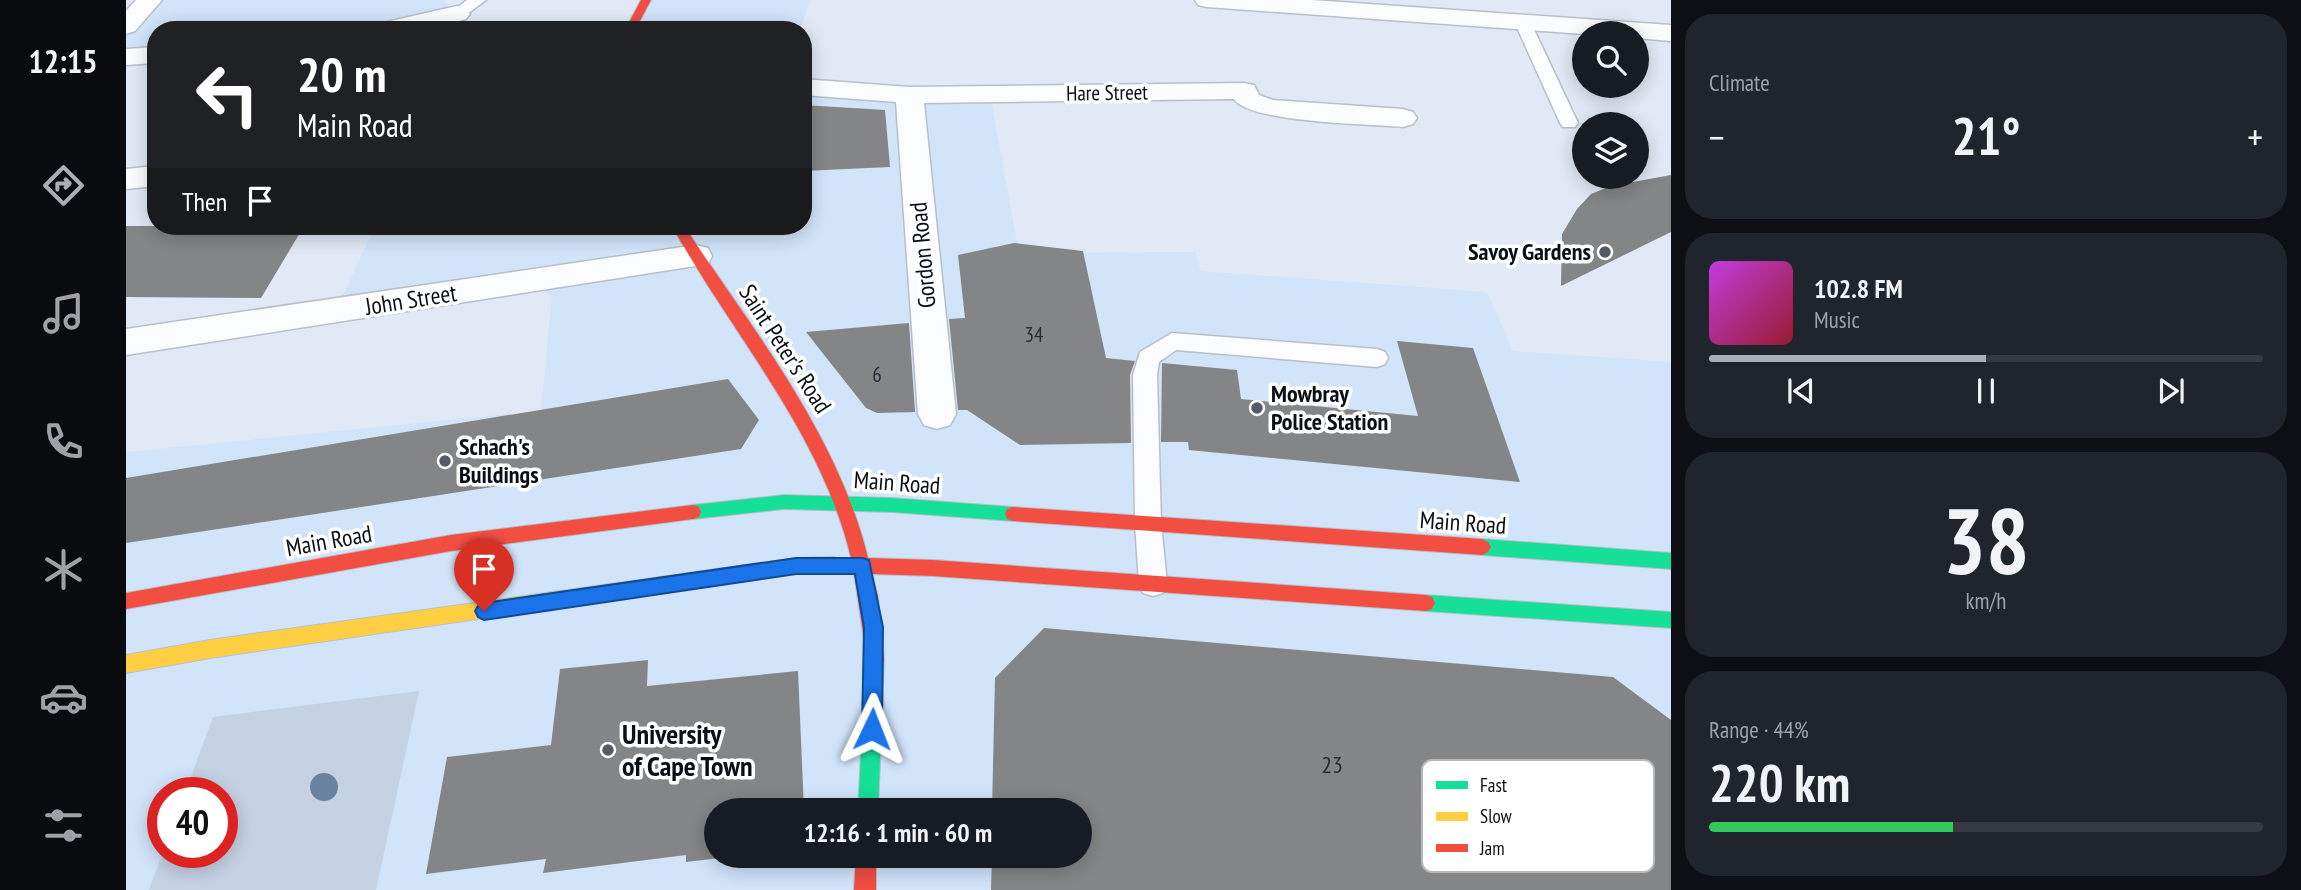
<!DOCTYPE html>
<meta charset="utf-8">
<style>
body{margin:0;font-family:"PT Sans Narrow",sans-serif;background:#20242c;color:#f1f3f6;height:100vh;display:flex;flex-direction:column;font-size:26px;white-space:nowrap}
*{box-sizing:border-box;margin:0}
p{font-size:23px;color:#9ea1a6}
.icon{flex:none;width:38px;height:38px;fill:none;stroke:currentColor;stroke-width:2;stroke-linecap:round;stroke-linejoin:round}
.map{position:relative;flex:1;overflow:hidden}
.details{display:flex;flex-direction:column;gap:14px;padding:14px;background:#0d0f14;width:630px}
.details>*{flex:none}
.guide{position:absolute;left:21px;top:21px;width:665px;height:214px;border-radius:28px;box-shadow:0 4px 18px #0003;background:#202124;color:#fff;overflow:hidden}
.fabs{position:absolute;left:1446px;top:21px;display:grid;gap:14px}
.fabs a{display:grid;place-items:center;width:77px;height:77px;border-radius:50%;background:#171b24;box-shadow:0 4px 18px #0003;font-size:35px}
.speed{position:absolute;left:21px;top:777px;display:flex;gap:14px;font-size:35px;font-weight:700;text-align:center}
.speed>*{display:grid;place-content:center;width:91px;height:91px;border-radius:50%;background:#171b24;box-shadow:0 4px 18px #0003;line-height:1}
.speed .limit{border:10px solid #d22;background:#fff;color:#111}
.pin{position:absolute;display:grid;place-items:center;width:60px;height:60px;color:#fff;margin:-72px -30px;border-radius:50% 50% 50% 0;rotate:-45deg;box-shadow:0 0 7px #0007}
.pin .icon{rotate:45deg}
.me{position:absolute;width:77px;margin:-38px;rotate:2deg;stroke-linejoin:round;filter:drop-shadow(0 0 5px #0008)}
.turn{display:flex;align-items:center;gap:24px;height:147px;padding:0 35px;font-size:32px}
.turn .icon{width:91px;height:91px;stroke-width:2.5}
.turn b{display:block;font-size:49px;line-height:60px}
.then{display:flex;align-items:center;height:66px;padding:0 35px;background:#0003;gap:14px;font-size:26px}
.big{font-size:52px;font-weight:700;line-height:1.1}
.details .tile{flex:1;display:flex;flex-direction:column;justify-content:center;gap:10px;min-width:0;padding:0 24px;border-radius:28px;background:#20242c}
.details .dial{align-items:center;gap:0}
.dial b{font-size:91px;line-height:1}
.song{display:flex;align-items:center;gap:21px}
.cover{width:84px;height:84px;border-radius:10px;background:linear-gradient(135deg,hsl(290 70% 55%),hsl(350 70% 35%))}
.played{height:7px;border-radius:4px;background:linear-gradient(90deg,#aaafb5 50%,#363941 50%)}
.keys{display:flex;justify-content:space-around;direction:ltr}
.heat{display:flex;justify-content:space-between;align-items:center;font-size:38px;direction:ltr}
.charge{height:10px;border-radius:5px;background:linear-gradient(90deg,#34c759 44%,#363941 0)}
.trip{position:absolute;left:578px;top:798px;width:388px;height:70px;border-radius:35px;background:#171b24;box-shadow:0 4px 18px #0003;font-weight:700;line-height:70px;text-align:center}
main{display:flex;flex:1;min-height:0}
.tabs{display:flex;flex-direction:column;width:126px;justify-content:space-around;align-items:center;background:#090b0e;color:#9ea1a6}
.tabs .icon{width:49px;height:49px}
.tabs .current{color:#aaafb5}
.tabs b{font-size:32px;color:#f1f3f6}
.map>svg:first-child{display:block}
.built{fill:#d1e4fa;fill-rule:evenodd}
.green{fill:#c5d2e3}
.building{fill:#848586}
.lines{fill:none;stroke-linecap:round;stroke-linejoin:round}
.lane-casing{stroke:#b8bfc9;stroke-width:3}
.street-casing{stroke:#b8bfc9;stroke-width:3}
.fast-casing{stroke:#b8bfc9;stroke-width:2}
.slow-casing{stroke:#b8bfc9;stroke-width:2}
.jam-casing{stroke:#b8bfc9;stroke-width:2}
.lane{fill:#fafcfe;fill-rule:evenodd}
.street{fill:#fafcfe;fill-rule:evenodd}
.fast{fill:#16e098;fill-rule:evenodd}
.slow{fill:#ffcf43;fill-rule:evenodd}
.jam{fill:#f24e42;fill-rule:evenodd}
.tree{fill:#69839f}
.route{fill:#1a73e8;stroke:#114b97;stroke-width:2}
.poi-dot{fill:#545b65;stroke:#fff;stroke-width:2.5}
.labels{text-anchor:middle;stroke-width:7;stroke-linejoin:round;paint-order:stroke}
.far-street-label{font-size:21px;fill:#080f17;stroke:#fff}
.number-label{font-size:21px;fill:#272c33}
.poi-label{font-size:24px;font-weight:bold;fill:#080f17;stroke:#fff;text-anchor:start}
.street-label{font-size:24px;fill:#080f17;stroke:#fff}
.near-number-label{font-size:24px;fill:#272c33}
.near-poi-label{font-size:28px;font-weight:bold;fill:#080f17;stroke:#fff;text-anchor:start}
.key{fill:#fff;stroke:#b5b7b9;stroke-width:2}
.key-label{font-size:19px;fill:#080f17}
</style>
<main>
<nav class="tabs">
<b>12:15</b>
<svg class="icon current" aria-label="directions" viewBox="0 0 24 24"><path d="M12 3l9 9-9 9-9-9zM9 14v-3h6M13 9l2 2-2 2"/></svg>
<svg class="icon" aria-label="music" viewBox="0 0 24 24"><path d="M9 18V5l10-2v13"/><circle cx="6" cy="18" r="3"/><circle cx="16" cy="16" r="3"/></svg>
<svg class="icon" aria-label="phone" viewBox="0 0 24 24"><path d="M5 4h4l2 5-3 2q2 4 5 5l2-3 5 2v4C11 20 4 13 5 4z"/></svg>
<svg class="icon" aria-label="climate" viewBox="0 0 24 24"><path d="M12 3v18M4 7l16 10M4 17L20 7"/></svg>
<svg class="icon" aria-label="car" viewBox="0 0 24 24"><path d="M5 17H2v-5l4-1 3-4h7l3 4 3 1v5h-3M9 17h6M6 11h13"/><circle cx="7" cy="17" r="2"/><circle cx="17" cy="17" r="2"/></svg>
<svg class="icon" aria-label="filters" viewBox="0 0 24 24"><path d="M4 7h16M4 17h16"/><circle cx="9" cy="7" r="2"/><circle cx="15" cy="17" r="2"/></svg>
</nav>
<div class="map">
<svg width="1545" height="890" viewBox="0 0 1545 890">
<rect width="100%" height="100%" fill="#e0e9f5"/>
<path class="built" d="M24 0H317L349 30H30V55L0 57V26Z
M520 0H684L674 30H504Z
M677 87 864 95 893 253 1069 252 1075 271 1361 292 1387 351 1545 362V890H0V452L415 411 426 296 400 282 210 311 249 226H677ZM37 793H96V852H37ZM590 810H954V856H590Z"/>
<path class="green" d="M293 691 250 890H23L37 852H96V793H59L87 717Z"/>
<path class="building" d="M677 105 759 110 764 167 677 171Z
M1545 175V232L1435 286 1436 234 1451 209 1465 194 1485 186Z
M0 226H178L135 298 0 297Z
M888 243 957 251 980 358 1009 361 1004 375 1005 443 894 445 841 410H832L823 319 839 318 832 255Z
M783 323 789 412 751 413 740 408 680 332Z
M1271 341 1347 348 1394 482 1063 450 1062 442H1035L1036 363 1111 370 1115 399 1292 416Z
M602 379 633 420 615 449 0 543V478Z
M918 628 1487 677 1545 720V890H865L866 856H954V810H866L869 678Z
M522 660 521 686 672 671 678 810H590V856H611L560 862V855L417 873 420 859 300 874 321 757 425 745 434 669Z"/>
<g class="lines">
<defs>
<path id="lane" d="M341 0H360L337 17H325L323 14Z
M1396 16 1404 21 1452 123 1449 127H1437L1434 123 1388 21Z
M1046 333 1251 349 1259 352 1262 358 1259 364 1251 367 1050 350 1033 362 1031 375 1035 523 1041 584 1037 593 1027 596 1017 593 1013 584 1009 523 1007 375 1014 352Z"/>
<path id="street" d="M10 0H36L9 31 0 34V11Z
M1069 0H1186L1545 25V41L1510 38V33L1458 34 1081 7 1072 5Z
M331 6 340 9 344 14 340 19 302 30H243L247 25Z
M30 47V63L0 65V49Z
M677 79 783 87 1118 83 1128 85 1133 95 1147 100 1277 109 1287 112 1291 118 1287 124 1277 127C1245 124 1123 123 1108 99L798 103 830 414 824 425 811 429 798 425 792 414 770 102 677 95Z
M30 166V186L0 189V169Z
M570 245 582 248 586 256 582 264 0 355V329Z"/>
<path id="fast" d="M658 495 766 498 887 507 893 509 895 514 893 519 887 521 766 512 658 509 567 519 561 517 559 512 561 507 567 505Z
M1356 539 1545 553V569L1356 555 1350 552 1347 547 1350 542Z
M708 557 714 560 717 565 714 570 670 574 413 610 407 608 404 602 407 596 413 594 670 558Z
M1300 595 1545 612V628L1300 611 1294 609 1291 603 1294 597Z
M749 651 756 654 758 660 752 810H732L740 660 742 654Z"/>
<path id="slow" d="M413 594 419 596 422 602 419 608 413 610 84 658 0 673V655L84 640Z"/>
<path id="jam" d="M515 0H525L509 30H499Z
M546 226H558C627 330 712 435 742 558L807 560 1300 595 1306 597 1309 603 1306 609 1300 611 807 576 746 574 752 597 758 660 756 666 749 669 742 666 728 573 702 570 699 565 702 560 725 558C695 432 607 336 546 226Z
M567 505 573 507 575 512 573 517 567 519 325 551 0 609V593L325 535Z
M887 507 1356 539 1362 542 1365 547 1362 552 1356 555 887 521 881 519 879 514 881 509Z
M730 856H750V890H728Z"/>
</defs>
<use href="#lane" class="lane-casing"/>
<use href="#street" class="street-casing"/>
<use href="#fast" class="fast-casing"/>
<use href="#slow" class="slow-casing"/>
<use href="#jam" class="jam-casing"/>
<use href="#lane" class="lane"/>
<use href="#street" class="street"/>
<use href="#fast" class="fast"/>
<use href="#slow" class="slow"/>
<use href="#jam" class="jam"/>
</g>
<circle class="tree" cx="198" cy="787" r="14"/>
<path class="route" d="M670 558H737L743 560 757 627 756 729 753 736 746 739 739 736 736 729 738 627 729 574H670L358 620 352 617 349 611 352 606 358 603Z"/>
<g class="poi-dot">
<circle cx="1479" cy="252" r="7"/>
<circle cx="1131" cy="408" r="7"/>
<circle cx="319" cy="461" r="7"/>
<circle cx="482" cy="750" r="7"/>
</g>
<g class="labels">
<g class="far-street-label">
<text transform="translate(981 93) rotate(-1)" y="7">Hare Street</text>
</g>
<g class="number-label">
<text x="908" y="342">34</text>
<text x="751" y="382">6</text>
</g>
<g class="poi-label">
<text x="1465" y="260" text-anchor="end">Savoy Gardens</text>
<text x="1145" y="402">Mowbray<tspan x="1145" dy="28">Police Station</tspan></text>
<text x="333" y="455">Schach's<tspan x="333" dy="28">Buildings</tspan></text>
</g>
<g class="street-label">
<text transform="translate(797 255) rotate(-95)" y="8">Gordon Road</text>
<text transform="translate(285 300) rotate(-9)" y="8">John Street</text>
<text transform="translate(659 349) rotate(57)" y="8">Saint Peter's Road</text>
<text transform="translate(771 483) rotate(4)" y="8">Main Road</text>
<text transform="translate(1337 523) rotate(4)" y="8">Main Road</text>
<text transform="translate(203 541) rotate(-10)" y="8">Main Road</text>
</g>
<g class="near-number-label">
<text x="1206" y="773">23</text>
</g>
<g class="near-poi-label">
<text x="496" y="744">University<tspan x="496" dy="32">of Cape Town</tspan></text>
</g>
</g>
<rect x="1296" y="760" width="232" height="112" rx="10" class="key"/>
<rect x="1310" y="781" width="32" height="8" fill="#16e098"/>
<rect x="1310" y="812" width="32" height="9" fill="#ffcf43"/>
<rect x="1310" y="844" width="32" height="8" fill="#f24e42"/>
<g class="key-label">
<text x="1354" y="792">Fast</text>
<text x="1354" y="823">Slow</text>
<text x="1354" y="855">Jam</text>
</g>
</svg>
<div class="fabs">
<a><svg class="icon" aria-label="search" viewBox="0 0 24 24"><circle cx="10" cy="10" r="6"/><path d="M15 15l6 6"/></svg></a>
<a><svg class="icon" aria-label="layers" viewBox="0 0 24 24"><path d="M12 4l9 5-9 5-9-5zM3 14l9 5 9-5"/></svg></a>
</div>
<div class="speed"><div class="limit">40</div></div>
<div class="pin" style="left:358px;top:611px;background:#d93025"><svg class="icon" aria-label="arrive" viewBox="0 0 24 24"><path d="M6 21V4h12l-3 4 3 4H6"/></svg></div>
<svg class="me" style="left:746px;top:729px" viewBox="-20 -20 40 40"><path d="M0-17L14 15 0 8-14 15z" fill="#1a73e8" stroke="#fff" stroke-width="4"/></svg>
<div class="trip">12:16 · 1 min · 60 m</div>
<div class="guide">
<div class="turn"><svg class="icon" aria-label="left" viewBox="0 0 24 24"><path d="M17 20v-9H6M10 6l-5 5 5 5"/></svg><div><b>20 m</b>Main Road</div></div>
<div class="then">Then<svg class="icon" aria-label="arrive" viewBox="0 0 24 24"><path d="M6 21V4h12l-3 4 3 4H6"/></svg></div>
</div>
</div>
<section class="details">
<div class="tile"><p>Climate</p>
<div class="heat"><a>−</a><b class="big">21°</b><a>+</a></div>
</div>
<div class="tile">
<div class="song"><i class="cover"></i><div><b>102.8 FM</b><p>Music</p></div></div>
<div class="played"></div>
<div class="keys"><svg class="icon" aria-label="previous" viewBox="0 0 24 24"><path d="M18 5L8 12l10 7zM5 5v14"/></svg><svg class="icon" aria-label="pause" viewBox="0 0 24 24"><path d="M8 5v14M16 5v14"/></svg><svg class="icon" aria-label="next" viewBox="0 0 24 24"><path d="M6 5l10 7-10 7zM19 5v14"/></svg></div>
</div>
<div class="tile dial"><b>38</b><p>km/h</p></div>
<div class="tile"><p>Range · 44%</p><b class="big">220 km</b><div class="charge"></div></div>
</section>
</main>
